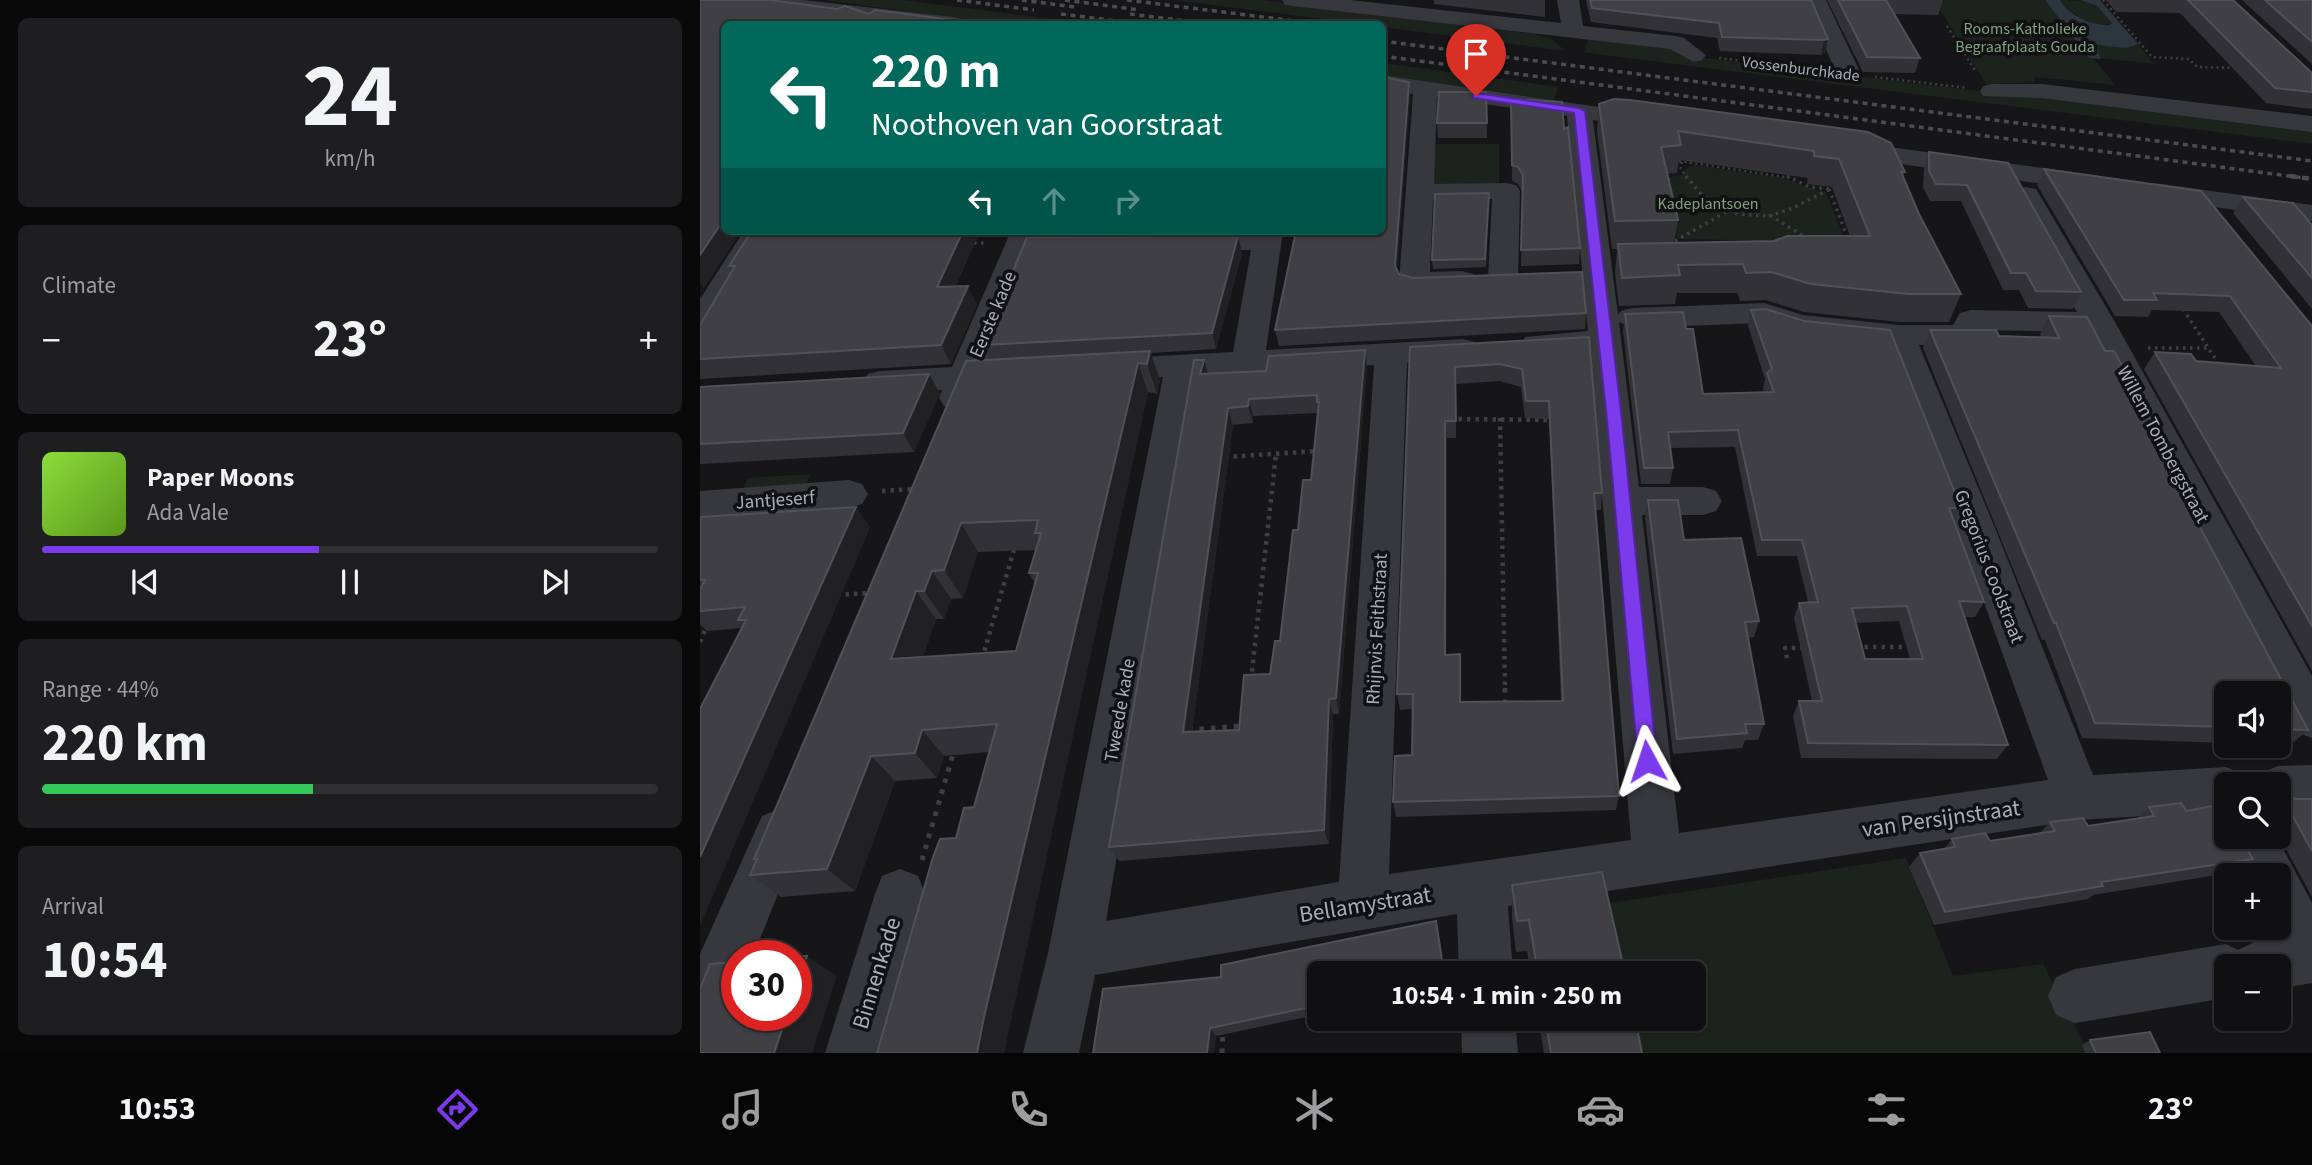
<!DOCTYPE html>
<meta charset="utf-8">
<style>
body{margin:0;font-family:"Source Sans 3",sans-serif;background:#1e1e20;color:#f1f3f6;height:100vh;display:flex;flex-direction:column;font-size:26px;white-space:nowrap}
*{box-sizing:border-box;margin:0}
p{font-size:23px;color:#9c9d9f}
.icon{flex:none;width:38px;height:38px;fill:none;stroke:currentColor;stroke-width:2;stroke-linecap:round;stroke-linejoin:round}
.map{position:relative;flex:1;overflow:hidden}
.drawer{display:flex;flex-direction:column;gap:18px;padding:18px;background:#09090a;width:700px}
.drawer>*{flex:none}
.banner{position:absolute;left:21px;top:21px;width:665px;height:214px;border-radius:10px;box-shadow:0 2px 5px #0004,0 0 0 2px #303032;background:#00695c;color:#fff;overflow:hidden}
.controls{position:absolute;left:1514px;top:681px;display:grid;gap:14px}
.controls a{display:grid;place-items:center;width:77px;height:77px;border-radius:10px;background:#101012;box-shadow:0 2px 5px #0004,0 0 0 2px #303032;font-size:35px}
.speed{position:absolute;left:21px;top:940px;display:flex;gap:14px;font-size:35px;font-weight:700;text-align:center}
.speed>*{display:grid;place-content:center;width:91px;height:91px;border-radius:50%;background:#101012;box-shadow:0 2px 5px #0004,0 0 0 2px #303032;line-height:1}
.speed .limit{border:10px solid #d22;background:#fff;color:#111}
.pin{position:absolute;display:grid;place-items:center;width:60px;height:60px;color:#fff;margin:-72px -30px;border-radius:50% 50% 50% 0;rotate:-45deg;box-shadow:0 0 7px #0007}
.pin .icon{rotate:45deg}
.me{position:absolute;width:77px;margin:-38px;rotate:355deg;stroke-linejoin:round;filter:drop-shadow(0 0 5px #0008)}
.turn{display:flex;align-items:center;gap:24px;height:147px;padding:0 35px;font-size:32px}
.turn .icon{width:91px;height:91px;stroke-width:2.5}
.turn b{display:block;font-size:49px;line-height:60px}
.lanes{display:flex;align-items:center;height:66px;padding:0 35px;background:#0003;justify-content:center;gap:35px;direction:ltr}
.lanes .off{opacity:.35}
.big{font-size:52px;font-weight:700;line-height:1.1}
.drawer .widget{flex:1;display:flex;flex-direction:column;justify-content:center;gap:10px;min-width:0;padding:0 24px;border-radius:10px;background:#1e1e20}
.drawer .dial{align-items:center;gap:0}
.dial b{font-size:91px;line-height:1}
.song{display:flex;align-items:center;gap:21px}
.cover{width:84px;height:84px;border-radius:10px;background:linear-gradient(135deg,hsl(90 70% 55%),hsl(90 70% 35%))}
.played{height:7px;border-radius:4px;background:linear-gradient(90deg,#7c3aed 45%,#303032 45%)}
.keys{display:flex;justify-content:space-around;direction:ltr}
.heat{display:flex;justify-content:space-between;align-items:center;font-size:38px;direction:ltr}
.charge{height:10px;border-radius:5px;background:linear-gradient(90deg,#34c759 44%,#303032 0)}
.trip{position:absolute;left:607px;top:961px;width:399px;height:70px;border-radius:10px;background:#101012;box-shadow:0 2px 5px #0004,0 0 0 2px #303032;font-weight:700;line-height:70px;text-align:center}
.dock{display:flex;height:112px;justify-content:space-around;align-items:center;background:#060607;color:#9c9d9f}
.dock .icon{width:49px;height:49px}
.dock .selected{color:#7c3aed}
.dock b{font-size:32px;color:#f1f3f6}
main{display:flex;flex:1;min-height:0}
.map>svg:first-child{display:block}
.green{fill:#1c231d}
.water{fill:#2c353c}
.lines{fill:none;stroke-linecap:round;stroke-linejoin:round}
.path-far3{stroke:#3d3f44;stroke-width:2.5;stroke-dasharray:2 3.5;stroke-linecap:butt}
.path-far2{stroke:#3d3f44;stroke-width:3.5;stroke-dasharray:2.5 4.5;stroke-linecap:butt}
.path-far1{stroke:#3d3f44;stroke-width:4.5;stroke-dasharray:3.5 5;stroke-linecap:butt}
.path{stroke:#3d3f44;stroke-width:5;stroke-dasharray:4.5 7;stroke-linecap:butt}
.minor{fill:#37383d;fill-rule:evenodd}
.rail-far1{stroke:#4a4c52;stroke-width:3.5;stroke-dasharray:5 4.5;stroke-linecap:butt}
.rail{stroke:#4a4c52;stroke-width:4.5;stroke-dasharray:7 5;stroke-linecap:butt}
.wall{fill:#323236;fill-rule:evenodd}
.shaded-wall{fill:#212124}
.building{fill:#3f3f44;stroke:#4f5156;stroke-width:2;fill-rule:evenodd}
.route{fill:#7c3aed;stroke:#51269a;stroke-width:2}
.labels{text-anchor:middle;stroke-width:7;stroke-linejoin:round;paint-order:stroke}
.far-park-label{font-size:16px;fill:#7fa381;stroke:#111113}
.far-street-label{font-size:16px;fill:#a8adb8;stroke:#111113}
.street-label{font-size:19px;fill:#a8adb8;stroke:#111113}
.near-street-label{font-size:23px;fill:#a8adb8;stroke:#111113}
</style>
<main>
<section class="drawer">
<div class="widget dial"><b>24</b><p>km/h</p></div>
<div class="widget"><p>Climate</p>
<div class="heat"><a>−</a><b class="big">23°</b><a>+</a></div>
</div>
<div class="widget">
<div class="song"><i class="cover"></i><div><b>Paper Moons</b><p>Ada Vale</p></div></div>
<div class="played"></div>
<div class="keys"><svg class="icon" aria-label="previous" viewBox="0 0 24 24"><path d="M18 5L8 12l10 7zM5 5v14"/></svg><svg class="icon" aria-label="pause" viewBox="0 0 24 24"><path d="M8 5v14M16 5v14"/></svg><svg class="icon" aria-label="next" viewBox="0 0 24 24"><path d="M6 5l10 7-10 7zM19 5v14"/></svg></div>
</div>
<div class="widget"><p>Range · 44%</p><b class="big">220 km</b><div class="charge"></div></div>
<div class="widget"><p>Arrival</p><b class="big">10:54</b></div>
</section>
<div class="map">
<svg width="1612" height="1053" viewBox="0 0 1612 1053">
<rect width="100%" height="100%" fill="#161618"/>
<path class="green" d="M124 0H203L390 24H303Z
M473 0H563L835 34 851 39 866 51 683 27 682 24H664Z
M1234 0H1345L1389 58 1394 59 1415 85 1336 77 1334 82 1286 84Z
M1360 0C1383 0 1400 3 1413 23 1398 30 1368 13 1360 0Z
M889 35 974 46 989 56 1312 95 1339 93 1612 126V144L896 54 884 52Z
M1438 44 1454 64 1400 58 1394 46Z
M683 63 858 87 854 100 683 76Z
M733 144H799V186H730Z
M994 165 1084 178 1106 187 1126 192 1152 257 1100 241 977 239 964 178 982 175 987 168Z
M111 474 105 486 43 489 48 478Z
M1206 858 1253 976 1343 964 1389 1053H929L922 1019 994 1018V973H912L897 905Z"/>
<path class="water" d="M1345 0H1360C1368 15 1393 26 1410 25L1412 23 1397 6 1380 0H1400L1438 44 1426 48 1396 45 1401 59 1389 58Z"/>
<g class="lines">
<path class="path-far3" d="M1403 0 1452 57 1489 59 1497 67 1537 68
M1247 26 1276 72
M1019 58 1118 70
M1175 77 1268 88
M979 161 1091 178
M982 162 980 167 987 178"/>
<path class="path-far2" d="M986 176 1000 193 1017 206 1038 214 1071 216 1108 239
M1087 176 1109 187 1129 189
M1129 189 1148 239
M1069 216 1093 208 1128 190
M445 240 449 231
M975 241 1026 212
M274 243H288
M1483 309 1520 366
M1448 348H1509"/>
<path class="path-far1" d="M800 418 805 690
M750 419 853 420
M525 457 618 451
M182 491 215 489
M137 595 170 593
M0 642 7 626
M1156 647H1211
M1087 658 1085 648H1106
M282 659 315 546
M551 680 576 454"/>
<path class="path" d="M805 688V705
M488 730 542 726
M222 860 254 751
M522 1053 523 1029"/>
<path class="minor" d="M37 0H103L254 17 262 19 265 24H202L48 6 40 5Z
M582 0H650L861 23 857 0H879L883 26 976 36 984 38 1006 55 1002 60 994 62 970 49 593 6 585 5Z
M1104 0H1126L1161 74 1157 79H1141L1137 74Z
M682 75 960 116 964 121 960 126 951 129 893 120 918 315 921 311 932 308 1064 303 1103 315 1199 325H1253L1260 313 1271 310 1377 312 1312 195 1316 189 1326 187 1336 189 1415 322 1612 676V738L1596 732 1578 693H1576L1388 332 1282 330 1275 342 1264 345H1219L1297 533 1393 775 1526 767 1543 774 1547 784H1526V811L1378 820 808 906 813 973H759L757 914 395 975 379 1053H323L348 953 463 377 404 381 392 378 387 370 392 362 404 359 533 352 551 250H488L478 247 473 241 478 235 488 232 583 231 566 350 763 339 775 342 779 349 775 356 707 363 689 874 931 840 890 351 837 354 825 351 821 344 825 337 888 331 867 116 737 97 734 184 806 183 816 185 820 191 818 278 814 284 803 287 792 284 788 278 792 199 733 200 730 272 762 271 773 274 777 280 773 286C752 292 724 294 703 288L699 282 713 94 682 89ZM919 322 932 328 1062 323 1100 335 1186 344 1259 533 1348 780 979 833 942 515H1003L1016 511 1022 501 1016 491 1003 487H939ZM674 365 639 882 406 921 497 375Z
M1292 84H1342L1612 116V132L1342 98 1283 96 1280 91 1283 86Z
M1145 141 1394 175 1404 177 1408 183 1404 189 1394 191 1136 155 1132 149 1136 143Z
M1454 183 1612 205V221L1444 197 1440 191 1444 185Z
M44 231H72L11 331 0 334V299Z
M311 231H339L286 365 312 364 324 367 329 375 324 383 277 388 268 406 256 410 244 406 239 398 242 390 180 393 168 390 163 382 168 374 180 371 252 367Z
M149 480 162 484 168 494 162 504 149 508 0 519V491Z
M1612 765V809L1578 810V784H1556L1561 773 1578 766Z
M79 809 96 816 103 832 53 956H37V994L19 1036 0 1044V954L62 816Z
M1526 835 1576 836 1612 903V983L1578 989V966H1526V998L1375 1023 1356 1015 1348 996 1356 977 1375 969 1526 944 1538 950 1558 940 1575 937 1570 928H1578V875H1544Z
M200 869 218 876 225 894 181 1053H125L175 894 182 876Z
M761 1018H815L818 1053H762Z"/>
<path class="rail-far1" d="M257 0 334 10
M322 0 374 7
M365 0 439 10
M427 0 619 24
M361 14 441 24
M430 14 510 24
M682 41 1612 161
M682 56 1604 178"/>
<path class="rail" d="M1590 176 1612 179"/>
</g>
<path class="wall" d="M734 0H845V17L734 4Z
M886 0H1111L1128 39 1125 53 1121 55 1020 51 1017 38 891 22Z
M1127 0H1243L1238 15 1194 14 1220 58 1215 73 1163 72Z
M1406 0H1533L1612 73V108L1611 109 1566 103 1480 13 1416 12Z
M1542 0H1612V64Z
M709 82 710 96 697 270 699 274 713 278 886 313 885 329 579 346 575 330Z
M786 92 787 138H738L737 123Z
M811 99 864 129 880 248 879 264 821 266 822 191 818 184 812 181Z
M914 99 1205 172 1203 177 1219 214 1261 294 1249 322H1199L1104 312 1065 300 1040 301 1037 293H977L975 304 919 306 915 273 917 249H912L897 131 899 104ZM979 160 1108 178 1107 184 1132 187 1150 236 1074 241 974 243 978 220 967 174 977 173Z
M1229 152 1308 163 1381 292 1373 309 1328 308 1319 290H1303L1261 201H1230L1223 187 1224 169Z
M1344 169 1612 326V671L1444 369 1455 352 1496 361 1556 366 1519 312 1452 310 1448 317 1415 316 1337 185Z
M789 193 786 267 733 269 732 260Z
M1543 197 1612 225V309L1533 213Z
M280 231 255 287 277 305 251 364 0 379V325L32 271 29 266Z
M542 253 516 349 451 353 460 380 457 394 448 392 307 1035 256 838 274 807 289 752 244 756 237 778 195 781 155 891 81 897 50 875 56 861 54 859 290 360 283 345ZM336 550 329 573 335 583 316 651 223 657 236 619H244L251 599 263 598 278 552Z
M1051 310 1261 508 1254 522 1284 602 1275 617H1264L1308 745 1297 759 1101 758 1093 716 1099 701H1112L1094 618 1099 603 1108 602 1097 556H1057L1035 447 970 448 973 468 970 484H941L923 331 925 314 986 329 1003 394 1064 392 1063 389 1065 379 1048 326ZM1199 621 1210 659H1165L1156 623Z
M1349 316 1496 519 1608 730 1590 745H1578V693H1526V743L1382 738 1345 640H1342L1223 348 1230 330 1299 336 1342 338 1340 334Z
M889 337 902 493 901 510H895L919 796 916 810 696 817 693 802 712 755V709L700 710 697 694 710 347ZM800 381 821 387 825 418 849 419 861 701 761 702 760 654H746L747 438H756V384Z
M667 367 639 714H633L629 844 419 861 409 847 508 374ZM618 413 611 480 598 530 580 641 570 674 539 730 492 732 533 425 553 423V416Z
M0 387 240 393 214 452 0 464Z
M948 500 1059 621 1054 637 1048 638 1064 724 1058 740H1045L1042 748 973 754 945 518Z
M0 517 170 527 0 925V709L42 628 7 631 0 624Z
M1578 785 1595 799H1612V897L1578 834Z
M1449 807 1486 811 1553 859 1535 872 1393 895 1388 899 1234 925 1209 867 1220 853 1244 849 1252 839 1290 841 1339 834 1350 822 1388 826 1437 819Z
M812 885 925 973H831L827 951 816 952 812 918Z
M620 973V1014L516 1036 514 1053H393Z
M838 1018H935L942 1053H844Z
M1390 1040 1460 1053H1385L1382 1045Z"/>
<path class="shaded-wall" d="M1128 39 1125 53 1121 55 1124 40Z
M709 82 710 96 696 282 695 266Z
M24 219V231H41L4 288 0 283V255Z
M263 231H280L246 306 237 287Z
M538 236 542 253 516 349 512 333Z
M268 286 277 305 251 364 241 345Z
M665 350 667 367 639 714 636 698Z
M450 351 460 380 457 394 447 364Z
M504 360 509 377 500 374Z
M438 363 448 392 304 1053H277L284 1017Z
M229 374 240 393 214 452 203 433Z
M549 399 553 416V423L548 406Z
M528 408 533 425 490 747 483 732Z
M745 421 747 438 746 670 745 655Z
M156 507 170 527 0 925V857Z
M261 523 278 552 263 598 244 570Z
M232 571 251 599 244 619 224 591Z
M216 591 236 619 213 686 191 659Z
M760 654 761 670V718L760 702Z
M629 699 633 714 629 844 624 830Z
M222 730 244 756 237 778 215 753Z
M171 756 195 781 155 891 127 869Z
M107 956 137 976 112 1053H74L87 1015H96V986Z
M510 1028 516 1036 514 1053H507Z"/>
<path class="building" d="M0 0H70L137 9 145 6 169 14 175 10 283 24H24V219L0 255Z
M890 0H1111L1128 39 1124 40 1022 37 1019 23 892 8Z
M1138 0H1186L1220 58 1167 57Z
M1488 0H1533L1612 73V92L1575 88Z
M1565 0H1612V42Z
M682 77 709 82 695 266 699 274 713 278 882 272 886 313 575 330 596 231H682Z
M739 92H786L787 123H737Z
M811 99 862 102 864 129 868 127 880 248 821 250 823 175 818 167 812 165Z
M914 99 930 100 1168 132 1191 143 1205 172H1201L1219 214 1261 294H1209L1111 284 1071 272 1046 273 1043 264 978 265 980 275 922 278 918 244 1074 241 1087 236H1170L1139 159 1114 156V151L978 131 981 145 961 147 978 220 915 221 899 104Z
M1229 152 1308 163 1381 292 1336 291 1326 273H1311L1267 185 1236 184 1229 171Z
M1344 169 1501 191 1612 326V626L1455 352 1491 354 1496 361 1581 368 1530 296 1453 293 1457 300H1424Z
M789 193 785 259 732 260 735 194Z
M1543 197 1593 203 1612 225V278Z
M52 231H263L237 287 268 286 241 345 0 359V325L35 266H29Z
M538 236 512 333 283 345 327 237Z
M1066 309 1104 321 1190 330 1261 508H1249L1284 602 1259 601 1308 745 1108 743 1099 701H1122L1099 603 1118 602 1102 540H1062L1038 430 968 432 973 468H944L925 314 983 312 986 329H993L1003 394 1074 392 1067 373 1072 369 1051 310ZM1207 606 1223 659H1165L1152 608Z
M1349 316 1387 317 1405 351H1414L1501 512 1494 516 1608 730 1578 729V693H1526V727L1395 723 1356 623H1354L1230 330H1296L1299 336 1359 338Z
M889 337 902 493H894L919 796 693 802 695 756 712 755 713 694H697L710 347ZM800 364 822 369 826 401H849L863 701 760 702V654L745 655V421H756L755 367Z
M665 350 636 698 629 699 624 830 409 847 494 360H504L500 374 566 371 569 356ZM617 395V402H619L611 480H603L598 530H593L580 641H575L570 674 544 675 539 730 483 732 528 408 548 406 549 399Z
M450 351 447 364 438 363 284 1017 277 1053H177L233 857 240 839 256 838 264 808 274 807 297 724 222 730 215 753 171 756 127 869 50 875 57 859H54L266 361ZM338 520 335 533H341L329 573H338L316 651 191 659 216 591H224L232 571 244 570 261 523Z
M229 374 203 433 0 444V387Z
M948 500H978L984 540 1041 538 1059 621 1045 622 1064 724H1045L1047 733 977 739Z
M156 507 0 857V709L46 620H38L45 607 0 611V589L5 580H0V517Z
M1578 785 1592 786V797L1595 799H1612V851L1578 789Z
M1481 803 1486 811 1518 805 1526 817V836H1539L1553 859 1401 882 1403 886 1245 912 1220 853 1255 847 1252 839 1285 833 1290 841 1355 831 1350 822 1383 818 1388 826 1454 816 1449 807Z
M902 872 925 973H838L829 920 817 921 812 885Z
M736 921 744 973H620V1005L510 1028 507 1053H393L403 989 521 977V965Z
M107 956 96 986V957Z
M37 962V1015H87L74 1053H0V989L10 964Z
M845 1018H935L942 1053H851Z
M1450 1032 1460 1053H1396L1390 1040Z"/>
<path class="route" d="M776 93 879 108 885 111 922 420 957 761 954 767 947 770 940 767 938 761 907 420 874 113 773 98V94Z"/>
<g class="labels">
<g class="far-park-label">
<text x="1325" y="34">Rooms-Katholieke<tspan x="1325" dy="18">Begraafplaats Gouda</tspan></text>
<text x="1008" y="209">Kadeplantsoen</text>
</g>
<g class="far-street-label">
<text transform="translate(1101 68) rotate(7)" y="6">Vossenburchkade</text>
</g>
<g class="street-label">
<text transform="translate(292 314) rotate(-67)" y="7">Eerste kade</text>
<text transform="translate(1464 444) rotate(62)" y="7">Willem Tombergstraat</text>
<text transform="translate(75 499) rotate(-4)" y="7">Jantjeserf</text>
<text transform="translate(1290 566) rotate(69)" y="7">Gregorius Coolstraat</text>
<text transform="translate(676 629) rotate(-87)" y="7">Rhijnvis Feithstraat</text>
<text transform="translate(419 710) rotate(-80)" y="7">Tweede kade</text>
</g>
<g class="near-street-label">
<text transform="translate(1241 818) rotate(-8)" y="8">van Persijnstraat</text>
<text transform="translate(665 904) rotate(-9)" y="8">Bellamystraat</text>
<text transform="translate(176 973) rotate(-73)" y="8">Binnenkade</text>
</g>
</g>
</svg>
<div class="controls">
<a><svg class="icon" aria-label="sound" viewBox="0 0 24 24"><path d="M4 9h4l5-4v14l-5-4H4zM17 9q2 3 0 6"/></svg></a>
<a><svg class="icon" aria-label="search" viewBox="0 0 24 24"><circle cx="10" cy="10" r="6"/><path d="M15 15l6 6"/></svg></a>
<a>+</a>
<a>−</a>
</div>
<div class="speed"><div class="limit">30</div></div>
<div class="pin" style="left:776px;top:96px;background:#d93025"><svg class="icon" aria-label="arrive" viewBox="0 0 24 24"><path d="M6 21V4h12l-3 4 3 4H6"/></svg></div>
<svg class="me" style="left:947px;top:761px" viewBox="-20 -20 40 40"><path d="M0-17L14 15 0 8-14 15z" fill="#7c3aed" stroke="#fff" stroke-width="4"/></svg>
<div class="trip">10:54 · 1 min · 250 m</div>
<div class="banner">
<div class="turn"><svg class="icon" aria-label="left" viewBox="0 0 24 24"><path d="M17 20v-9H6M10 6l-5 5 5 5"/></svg><div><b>220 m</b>Noothoven van Goorstraat</div></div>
<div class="lanes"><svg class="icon" aria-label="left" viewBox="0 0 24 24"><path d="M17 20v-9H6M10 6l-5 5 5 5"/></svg><svg class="icon off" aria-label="ahead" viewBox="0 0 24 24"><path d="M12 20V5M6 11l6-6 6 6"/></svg><svg class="icon off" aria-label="right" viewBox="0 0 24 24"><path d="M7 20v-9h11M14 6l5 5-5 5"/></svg></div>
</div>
</div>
</main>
<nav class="dock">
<b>10:53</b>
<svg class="icon selected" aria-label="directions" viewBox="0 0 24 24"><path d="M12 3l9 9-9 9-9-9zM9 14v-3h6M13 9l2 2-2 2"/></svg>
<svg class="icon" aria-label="music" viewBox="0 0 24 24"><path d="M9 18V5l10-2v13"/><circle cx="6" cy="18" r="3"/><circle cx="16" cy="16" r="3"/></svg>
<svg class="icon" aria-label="phone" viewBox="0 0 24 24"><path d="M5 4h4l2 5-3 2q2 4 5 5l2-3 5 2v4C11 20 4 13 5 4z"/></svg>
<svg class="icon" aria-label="climate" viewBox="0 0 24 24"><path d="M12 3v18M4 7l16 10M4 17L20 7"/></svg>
<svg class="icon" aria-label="car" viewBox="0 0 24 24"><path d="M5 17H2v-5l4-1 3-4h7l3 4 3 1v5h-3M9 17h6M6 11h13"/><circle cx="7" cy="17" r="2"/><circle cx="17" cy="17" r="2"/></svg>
<svg class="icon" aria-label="filters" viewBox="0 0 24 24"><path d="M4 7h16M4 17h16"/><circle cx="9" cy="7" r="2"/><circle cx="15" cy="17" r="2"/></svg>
<b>23°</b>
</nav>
